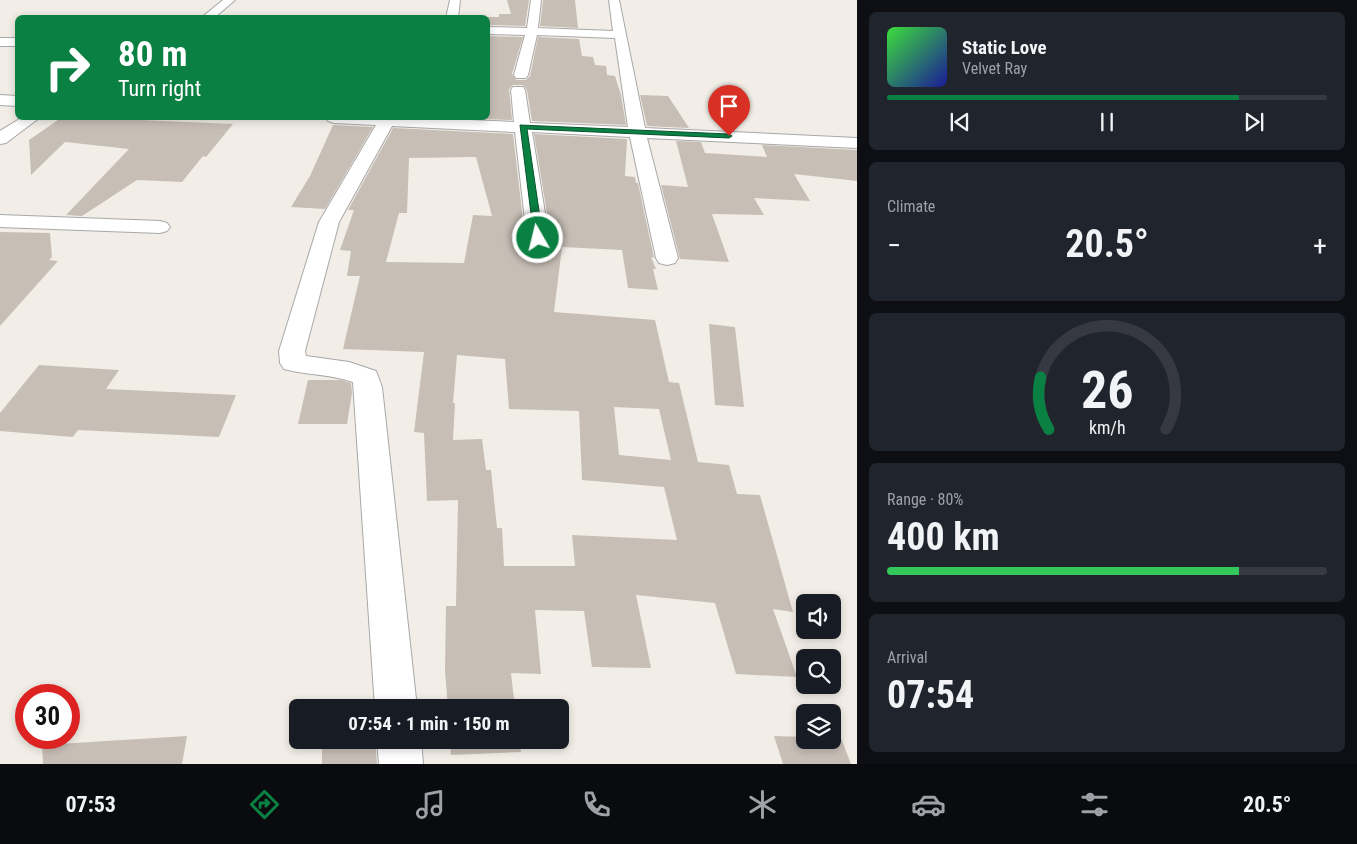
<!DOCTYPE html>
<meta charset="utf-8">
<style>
body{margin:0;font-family:"Roboto Condensed",sans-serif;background:#20242c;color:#f1f3f6;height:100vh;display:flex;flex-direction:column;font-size:19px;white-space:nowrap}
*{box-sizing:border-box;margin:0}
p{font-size:16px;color:#9ea1a6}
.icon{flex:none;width:28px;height:28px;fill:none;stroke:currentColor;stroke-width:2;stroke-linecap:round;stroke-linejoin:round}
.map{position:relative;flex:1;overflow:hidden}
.sheet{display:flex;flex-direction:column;gap:12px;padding:12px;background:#0d0f14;width:500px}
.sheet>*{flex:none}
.banner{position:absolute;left:15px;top:15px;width:475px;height:105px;border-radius:8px;box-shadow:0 2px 8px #0003;background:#0b8043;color:#fff;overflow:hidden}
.fabs{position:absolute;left:796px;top:594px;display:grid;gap:10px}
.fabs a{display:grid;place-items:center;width:45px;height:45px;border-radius:8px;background:#171b24;box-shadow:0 2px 8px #0003;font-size:25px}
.speed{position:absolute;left:15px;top:684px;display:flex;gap:10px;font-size:25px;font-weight:700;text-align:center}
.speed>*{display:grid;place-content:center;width:65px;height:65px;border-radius:50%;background:#171b24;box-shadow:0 2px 8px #0003;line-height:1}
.speed .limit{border:8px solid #d22;background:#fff;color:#111}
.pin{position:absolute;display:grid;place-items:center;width:42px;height:42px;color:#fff;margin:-51px -21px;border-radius:50% 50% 50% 0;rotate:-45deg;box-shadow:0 0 5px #0007}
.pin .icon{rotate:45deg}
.me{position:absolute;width:55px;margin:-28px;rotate:352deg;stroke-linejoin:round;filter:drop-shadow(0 0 4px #0008)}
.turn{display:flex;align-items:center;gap:18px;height:105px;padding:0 20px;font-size:22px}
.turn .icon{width:65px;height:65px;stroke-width:2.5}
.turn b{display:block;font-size:35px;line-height:42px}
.big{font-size:38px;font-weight:700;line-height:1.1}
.sheet .widget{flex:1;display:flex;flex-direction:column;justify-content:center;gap:8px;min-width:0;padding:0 18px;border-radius:8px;background:#20242c}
.sheet .dial{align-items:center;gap:0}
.dial svg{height:130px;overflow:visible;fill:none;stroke:#363941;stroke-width:7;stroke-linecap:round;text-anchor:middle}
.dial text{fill:#f1f3f6;stroke:none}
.song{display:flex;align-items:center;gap:15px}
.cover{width:60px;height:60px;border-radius:8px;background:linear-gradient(135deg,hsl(120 70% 55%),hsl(240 70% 35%))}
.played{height:5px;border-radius:2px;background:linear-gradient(90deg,#0b8043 80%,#363941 80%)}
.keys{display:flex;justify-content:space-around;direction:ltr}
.heat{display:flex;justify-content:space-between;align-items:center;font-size:28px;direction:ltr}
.charge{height:8px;border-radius:4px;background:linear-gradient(90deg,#34c759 80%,#363941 0)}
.trip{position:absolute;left:289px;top:699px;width:280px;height:50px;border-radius:8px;background:#171b24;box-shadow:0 2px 8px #0003;font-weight:700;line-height:50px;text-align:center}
.tabs{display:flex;height:80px;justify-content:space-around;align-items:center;background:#090b0e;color:#9ea1a6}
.tabs .icon{width:35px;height:35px}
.tabs .active{color:#0b8043}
.tabs b{font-size:22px;color:#f1f3f6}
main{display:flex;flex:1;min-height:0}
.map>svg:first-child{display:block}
.building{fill:#c7beb6;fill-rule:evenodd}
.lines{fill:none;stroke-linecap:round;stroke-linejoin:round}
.minor-casing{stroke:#a8a8a8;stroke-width:2}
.minor{fill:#fff;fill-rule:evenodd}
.route{fill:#0b8043;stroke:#07532c}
</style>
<main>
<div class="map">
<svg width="857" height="764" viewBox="0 0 857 764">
<rect width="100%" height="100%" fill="#f2eee7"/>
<path class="building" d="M507 0H529L525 26 488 25V17H499V14H511Z
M543 0H575L578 28 540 26Z
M488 36 523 37 512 74 516 80H526L530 76 538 37 579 39 582 56 593 57 595 65 606 66 607 75 615 76 621 95 626 125 532 121 527 90 523 85H513L509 89 512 120 455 118H488Z
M640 95 668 96 689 128 647 126Z
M61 118H144L140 120 233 124 206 157 203 156 182 182 137 180 82 216 66 215 129 149 65 142 31 175 29 140Z
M333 125 373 127 325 209 291 207 310 176Z
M393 128 513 134 525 238 530 243 537 246 546 243 551 238 534 134 627 139 625 176 635 177 636 183H638L654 258 651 257 656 269H653L658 290 628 288 622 250 562 247 554 312 655 320 669 382 679 383 698 462 729 465 737 494 760 495 793 612 773 609 797 677 736 674 715 603 636 595 651 668 592 667 584 611 535 610 541 674 511 673 515 708H448L445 671 446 606H456L458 500 427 501 424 433 414 432 424 352 343 349 360 276H347L351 251 340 250 354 210H348ZM476 157 492 216 473 215 464 263 386 262 399 213H407L409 158ZM457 355 505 359 509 409 579 411 582 480 664 487 677 540 572 535 575 566H504L502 528H497L491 470H486L482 439 453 440 455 403H453ZM614 407 659 409 671 460 619 455Z
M676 141 701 142 705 153 767 157 762 145 857 150V181L794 174 810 201 754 198 764 215 712 214 729 262 680 259 661 185 688 187Z
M0 232 50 233 52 257 49 260 58 261 0 326Z
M709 324 735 327 744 407 715 405Z
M39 365 119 370 106 389 236 395 219 437 78 430 73 437 0 431V413Z
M308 380H341L351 383 352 393 347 424H298Z
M187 736 182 764H43L42 745Z
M774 736 805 737V740H832V738H841L851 764H783Z
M322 740H375L377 764H322Z
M450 740H519L521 752 451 755Z"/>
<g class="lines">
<defs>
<path id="minor" d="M223 0H235L214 18H201Z
M450 0H460L458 18H446Z
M531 0H541L538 28 613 31 609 0H619L645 128 857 138V148L647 138 678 258 675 263 667 265 659 263 656 258 630 137 532 132 549 238 545 242 538 244 531 242 527 238 515 132 392 126 339 222 305 351 306 356 349 362 376 371 382 387 417 708H375L353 382C331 374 306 375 284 369L280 363 279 351 319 222 376 125 334 123 328 121 326 118H424L514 122 511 90 513 87H523L525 90 530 123 628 127 615 38 537 35 528 75 526 78H516L514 75 525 35 488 34V27L527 28Z
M0 38H18V46H0Z
M0 95 18 96V106L0 105Z
M21 118H39L6 143 0 144V131Z
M0 215 160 221 167 223 170 227 167 231 160 233 0 227Z
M377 740H421L423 764H379Z"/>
</defs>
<use href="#minor" class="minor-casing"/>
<use href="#minor" class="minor"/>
</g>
<path class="route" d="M520 125 729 134 732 136 729 138 527 129 543 238 538 241 534 238Z"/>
</svg>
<div class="fabs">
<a><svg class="icon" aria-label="sound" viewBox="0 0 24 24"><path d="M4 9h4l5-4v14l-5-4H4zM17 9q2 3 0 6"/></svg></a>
<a><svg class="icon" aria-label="search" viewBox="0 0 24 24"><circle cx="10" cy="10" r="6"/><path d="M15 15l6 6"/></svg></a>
<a><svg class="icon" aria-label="layers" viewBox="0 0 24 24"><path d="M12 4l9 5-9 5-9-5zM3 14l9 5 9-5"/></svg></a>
</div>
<div class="speed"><div class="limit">30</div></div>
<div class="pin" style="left:729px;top:136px;background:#d93025"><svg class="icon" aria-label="arrive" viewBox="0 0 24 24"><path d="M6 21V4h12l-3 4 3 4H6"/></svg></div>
<svg class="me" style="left:538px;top:238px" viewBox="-20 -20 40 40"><circle r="17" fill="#0b8043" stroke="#fff" stroke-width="3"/><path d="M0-11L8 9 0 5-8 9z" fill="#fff"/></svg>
<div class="trip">07:54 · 1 min · 150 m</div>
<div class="banner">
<div class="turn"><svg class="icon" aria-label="right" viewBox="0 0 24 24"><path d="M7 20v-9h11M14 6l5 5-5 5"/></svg><div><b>80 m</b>Turn right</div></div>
</div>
</div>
<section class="sheet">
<div class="widget">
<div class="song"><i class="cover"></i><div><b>Static Love</b><p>Velvet Ray</p></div></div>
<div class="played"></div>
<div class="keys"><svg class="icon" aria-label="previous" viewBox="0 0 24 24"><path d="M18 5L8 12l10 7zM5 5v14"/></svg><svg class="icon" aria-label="pause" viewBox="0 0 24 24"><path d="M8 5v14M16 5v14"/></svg><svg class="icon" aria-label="next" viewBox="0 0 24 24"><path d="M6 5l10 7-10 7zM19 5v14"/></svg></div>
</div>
<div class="widget"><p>Climate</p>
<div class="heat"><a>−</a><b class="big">20.5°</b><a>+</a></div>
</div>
<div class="widget dial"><svg viewBox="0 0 100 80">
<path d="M14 69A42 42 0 1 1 86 69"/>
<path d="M14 69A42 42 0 0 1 9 37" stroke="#0b8043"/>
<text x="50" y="56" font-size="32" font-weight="700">26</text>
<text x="50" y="72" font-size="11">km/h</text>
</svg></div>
<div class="widget"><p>Range · 80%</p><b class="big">400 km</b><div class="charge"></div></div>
<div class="widget"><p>Arrival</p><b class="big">07:54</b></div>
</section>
</main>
<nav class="tabs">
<b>07:53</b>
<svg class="icon active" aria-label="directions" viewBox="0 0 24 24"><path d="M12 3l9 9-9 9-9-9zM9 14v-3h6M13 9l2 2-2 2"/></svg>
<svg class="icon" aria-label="music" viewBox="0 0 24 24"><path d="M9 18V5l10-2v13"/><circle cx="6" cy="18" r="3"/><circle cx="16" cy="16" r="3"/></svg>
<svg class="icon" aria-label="phone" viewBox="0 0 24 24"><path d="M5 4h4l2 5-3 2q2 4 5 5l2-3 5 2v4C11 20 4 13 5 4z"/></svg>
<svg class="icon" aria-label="climate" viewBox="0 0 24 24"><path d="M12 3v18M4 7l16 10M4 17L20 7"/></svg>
<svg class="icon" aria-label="car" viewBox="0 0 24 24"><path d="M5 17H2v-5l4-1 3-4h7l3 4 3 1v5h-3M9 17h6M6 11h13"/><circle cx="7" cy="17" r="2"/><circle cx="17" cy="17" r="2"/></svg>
<svg class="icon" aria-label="filters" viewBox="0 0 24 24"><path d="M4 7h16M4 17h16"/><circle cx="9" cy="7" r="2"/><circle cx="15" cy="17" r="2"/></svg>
<b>20.5°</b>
</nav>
